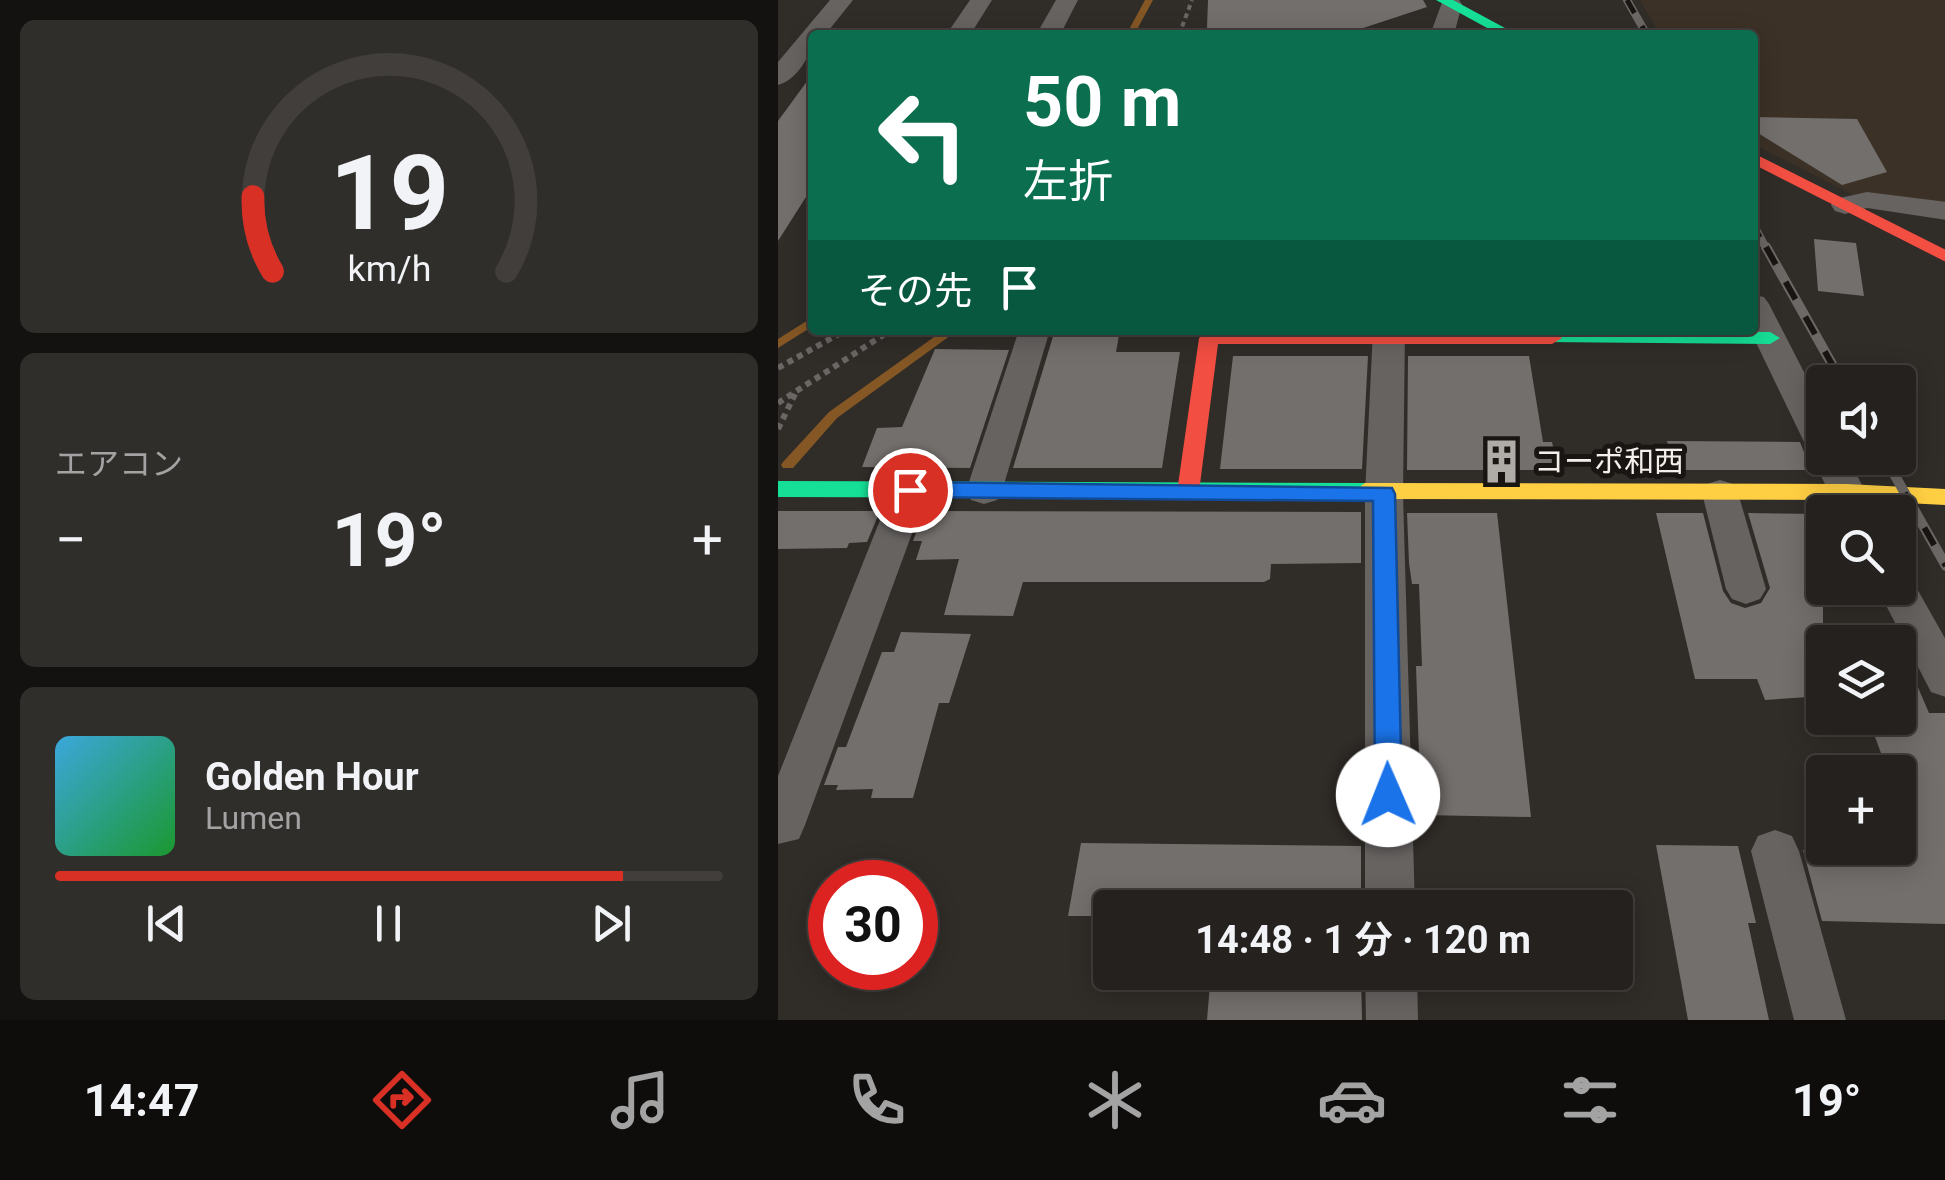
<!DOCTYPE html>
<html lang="ja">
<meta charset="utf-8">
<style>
body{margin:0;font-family:Roboto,"Noto Sans JP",sans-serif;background:#302e2b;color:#f1f3f6;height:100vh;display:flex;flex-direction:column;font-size:38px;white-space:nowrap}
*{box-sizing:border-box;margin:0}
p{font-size:32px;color:#a3a3a4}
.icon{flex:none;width:55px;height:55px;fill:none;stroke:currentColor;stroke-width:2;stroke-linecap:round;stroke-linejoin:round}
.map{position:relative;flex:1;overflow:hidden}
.side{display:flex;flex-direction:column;gap:20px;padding:20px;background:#141210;width:778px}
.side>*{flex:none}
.top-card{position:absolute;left:30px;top:30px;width:950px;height:305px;border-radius:10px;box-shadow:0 5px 25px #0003,0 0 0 2px #413e3c;background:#0b6e4f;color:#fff;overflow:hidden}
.buttons{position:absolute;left:1028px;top:365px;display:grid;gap:20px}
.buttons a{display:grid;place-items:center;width:110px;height:110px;border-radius:10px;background:#24211e;box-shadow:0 5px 25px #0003,0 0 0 2px #413e3c;font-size:50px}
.speed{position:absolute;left:30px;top:860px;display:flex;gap:20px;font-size:50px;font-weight:700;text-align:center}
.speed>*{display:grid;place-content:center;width:130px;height:130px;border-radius:50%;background:#24211e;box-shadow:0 5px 25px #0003,0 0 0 2px #413e3c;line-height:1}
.speed .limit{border:15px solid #d22;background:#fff;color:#111}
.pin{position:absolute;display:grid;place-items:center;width:85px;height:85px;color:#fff;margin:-42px;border:5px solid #fff;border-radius:50%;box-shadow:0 2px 10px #0007}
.me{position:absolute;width:110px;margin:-55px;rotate:359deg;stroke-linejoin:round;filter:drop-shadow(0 0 8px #0008)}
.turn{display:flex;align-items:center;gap:35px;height:210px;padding:0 50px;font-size:45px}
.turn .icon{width:130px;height:130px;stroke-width:2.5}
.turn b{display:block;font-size:70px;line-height:85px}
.then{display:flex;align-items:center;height:95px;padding:0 50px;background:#0003;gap:20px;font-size:38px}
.big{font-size:75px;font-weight:700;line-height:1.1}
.side .widget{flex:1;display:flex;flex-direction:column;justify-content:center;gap:15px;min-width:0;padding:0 35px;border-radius:15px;background:#302e2b}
.side .dial{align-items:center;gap:0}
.dial svg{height:260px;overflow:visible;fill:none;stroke:#413e3c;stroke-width:7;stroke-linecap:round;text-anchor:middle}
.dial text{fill:#f1f3f6;stroke:none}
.song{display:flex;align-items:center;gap:30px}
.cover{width:120px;height:120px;border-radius:15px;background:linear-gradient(135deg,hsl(200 70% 55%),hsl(130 70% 35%))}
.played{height:10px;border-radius:5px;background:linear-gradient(90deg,#d93025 85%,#413e3c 85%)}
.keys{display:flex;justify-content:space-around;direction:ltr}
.heat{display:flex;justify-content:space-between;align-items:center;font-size:55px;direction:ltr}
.trip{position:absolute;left:315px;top:890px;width:540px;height:100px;border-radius:10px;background:#24211e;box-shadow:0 5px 25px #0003,0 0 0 2px #413e3c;font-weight:700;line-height:100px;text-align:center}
.menu{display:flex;height:160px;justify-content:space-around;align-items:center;background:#0e0d0c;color:#a3a3a4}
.menu .icon{width:70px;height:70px}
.menu .selected{color:#d93025}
.menu b{font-size:45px;color:#f1f3f6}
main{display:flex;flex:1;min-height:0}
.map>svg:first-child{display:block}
.built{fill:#3c3126}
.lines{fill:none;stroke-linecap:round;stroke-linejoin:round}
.stream{fill:#845725;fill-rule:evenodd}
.building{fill:#736f6c}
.path-far1{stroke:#696664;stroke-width:4;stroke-dasharray:5 4;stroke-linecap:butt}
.path{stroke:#696664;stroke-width:6;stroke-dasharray:6 5;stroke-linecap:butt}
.street{fill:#666361;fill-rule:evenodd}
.fast{fill:#16e098;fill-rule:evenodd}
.slow{fill:#ffcf43;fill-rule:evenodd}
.jam{fill:#f24e42;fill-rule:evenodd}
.rail-far1-casing{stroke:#6c6865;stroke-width:8}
.rail-casing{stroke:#6c6865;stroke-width:10}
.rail-far1{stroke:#191512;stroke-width:5;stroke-dasharray:15;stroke-linecap:butt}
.rail{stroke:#191512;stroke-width:6;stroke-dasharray:20;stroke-linecap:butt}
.route{fill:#1a73e8;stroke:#114b97;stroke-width:2.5}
.labels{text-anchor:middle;stroke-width:10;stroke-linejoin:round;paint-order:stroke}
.poi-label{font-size:30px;fill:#f4efeb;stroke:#191512;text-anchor:start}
</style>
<main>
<section class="side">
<div class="widget dial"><svg viewBox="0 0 100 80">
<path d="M14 69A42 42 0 1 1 86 69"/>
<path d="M14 69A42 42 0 0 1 8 46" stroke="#d93025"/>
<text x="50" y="56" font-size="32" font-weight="700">19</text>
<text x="50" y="72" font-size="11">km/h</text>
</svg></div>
<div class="widget"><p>エアコン</p>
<div class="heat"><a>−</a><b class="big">19°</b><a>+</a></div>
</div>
<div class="widget">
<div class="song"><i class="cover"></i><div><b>Golden Hour</b><p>Lumen</p></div></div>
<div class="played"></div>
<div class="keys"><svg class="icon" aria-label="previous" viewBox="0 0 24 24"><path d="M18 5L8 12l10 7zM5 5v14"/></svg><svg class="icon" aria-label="pause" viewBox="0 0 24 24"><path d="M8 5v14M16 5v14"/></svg><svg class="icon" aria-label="next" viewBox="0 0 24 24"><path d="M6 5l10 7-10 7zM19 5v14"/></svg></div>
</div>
</section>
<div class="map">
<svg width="1168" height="1020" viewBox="0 0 1168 1020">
<rect width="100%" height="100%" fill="#302c28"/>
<path class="built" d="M862 0H1167V208L1077 196 975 144V35H882Z"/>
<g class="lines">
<path class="stream" d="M367 0H375L356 35H348Z
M35 317V326L0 348V339Z
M166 330H180L59 418 15 468H5L3 465 5 462 51 412Z"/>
</g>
<path class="building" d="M430 0H645L649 7 564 35H527L429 28Z
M35 73V186L0 241V121Z
M975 117 1079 119 1109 172 1064 185 975 130Z
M1036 239 1078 243 1086 296 1040 291Z
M277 330H342L338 352H402L384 468H235Z
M157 349 231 350 192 468 84 467 99 428 124 427Z
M455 356H590L584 469H442Z
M630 356H751L765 442H774L780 470H629Z
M889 441 1022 442 1033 470H896Z
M0 511H102L89 542 71 543 69 548 0 549Z
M146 511 583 512V563L493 564 492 579 486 582H245L235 616 166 615 181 559 138 560 144 541H135Z
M629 513H719L753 817 643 815 638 666H644L641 584H634L631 563Z
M878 513H925L945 591 953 603 967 608 983 603 992 588 970 513 1045 514V696L987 700 979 679H917Z
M123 632 193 634 171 703H161L135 798H93L95 789 58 790 60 785H46L60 747H68L104 652H116Z
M1120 641 1151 713H1168V924L1044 921 1025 850 1120 848V772H1110L1090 718H1120Z
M303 843 583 846V889L544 890 543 899H521V908H332V916H290Z
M878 845 960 846 978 923H970L991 1020H910Z
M433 972H583L584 1020H429Z"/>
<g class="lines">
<path class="path-far1" d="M401 35 414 0"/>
<path class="path" d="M0 368 68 330
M0 403 113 330
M0 429 17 394"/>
<path class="street" d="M52 0H75L47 35H35C35 54 19 80 0 85V62Z
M192 0H214L192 35H168Z
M278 0H300L282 35H258Z
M665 0H681L684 4 676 35H652Z
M1089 192 1168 202V220L1089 208 1067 214 1057 211 1053 205 1057 199Z
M975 295 986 297 991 304 1045 409V458H1070L1098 512H1061L1034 458 1037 453 1027 444 972 330H975Z
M241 330 271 333 224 491 219 500 206 504 193 500 188 491Z
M595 330H627L625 494 637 908H587V494Z
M132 477 145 481 150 490 27 825 21 839 0 844V776L114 490 119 481Z
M942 480 955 484 960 493 988 589 982 599 968 604 954 599 948 589 924 493 929 484Z
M1120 574 1133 578 1168 640V697L1153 692 1099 588H1120Z
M997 830 1014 836 1021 851 1068 1020H1016L973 851 980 836Z
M587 972H639L640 1020H588Z"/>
<path class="fast" d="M658 0H675L740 35H722Z
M774 332H992L1002 338 992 344 767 342 764 338Z
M0 481 587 483 598 491 587 499 0 497Z"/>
<path class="slow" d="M587 483 1069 484 1168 489V505L1069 500 587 499 576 491Z"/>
<path class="jam" d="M975 153 1168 250V262L975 164Z
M431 332H774L784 338 774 344H440L421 492 410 500 399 492 421 338Z"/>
<defs>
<path id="rail-far1" d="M849 0 869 35
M975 224 989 250"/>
<path id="rail" d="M988 247 1064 382
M1107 458 1168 566"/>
</defs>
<use href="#rail-far1" class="rail-far1-casing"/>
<use href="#rail" class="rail-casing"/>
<use href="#rail-far1" class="rail-far1"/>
<use href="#rail" class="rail"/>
</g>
<path class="route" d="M132 482 614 488 617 494 624 795 620 803 610 807 601 803 597 795 595 501 132 497 121 490Z"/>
<defs>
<symbol id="building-bare" viewBox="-9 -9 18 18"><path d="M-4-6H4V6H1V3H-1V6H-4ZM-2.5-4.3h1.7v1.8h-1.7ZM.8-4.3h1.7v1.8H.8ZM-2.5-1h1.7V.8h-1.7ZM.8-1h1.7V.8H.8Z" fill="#afaba7" stroke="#191512" stroke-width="2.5" paint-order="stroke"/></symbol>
</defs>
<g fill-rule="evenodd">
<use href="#building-bare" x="692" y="430" width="63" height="63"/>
</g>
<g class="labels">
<g class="poi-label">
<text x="756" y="472">コーポ和西</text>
</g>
</g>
</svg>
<div class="buttons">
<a><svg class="icon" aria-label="sound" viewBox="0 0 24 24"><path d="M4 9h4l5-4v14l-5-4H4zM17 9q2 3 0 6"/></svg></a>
<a><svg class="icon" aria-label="search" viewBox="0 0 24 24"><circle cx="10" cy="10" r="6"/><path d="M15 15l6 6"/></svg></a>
<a><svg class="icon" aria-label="layers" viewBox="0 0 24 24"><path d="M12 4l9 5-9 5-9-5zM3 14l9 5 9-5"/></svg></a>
<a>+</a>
</div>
<div class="speed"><div class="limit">30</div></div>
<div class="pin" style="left:132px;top:490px;background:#d93025"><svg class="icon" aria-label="arrive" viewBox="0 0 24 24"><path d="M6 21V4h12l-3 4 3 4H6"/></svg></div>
<svg class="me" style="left:610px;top:795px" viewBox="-20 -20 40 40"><circle r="19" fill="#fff"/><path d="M0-13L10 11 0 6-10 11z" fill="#1a73e8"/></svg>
<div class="trip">14:48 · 1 分 · 120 m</div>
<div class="top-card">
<div class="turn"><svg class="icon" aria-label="left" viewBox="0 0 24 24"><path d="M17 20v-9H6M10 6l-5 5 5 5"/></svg><div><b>50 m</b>左折</div></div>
<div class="then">その先<svg class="icon" aria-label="arrive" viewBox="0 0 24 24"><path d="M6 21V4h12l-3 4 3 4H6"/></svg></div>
</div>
</div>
</main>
<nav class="menu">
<b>14:47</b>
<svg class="icon selected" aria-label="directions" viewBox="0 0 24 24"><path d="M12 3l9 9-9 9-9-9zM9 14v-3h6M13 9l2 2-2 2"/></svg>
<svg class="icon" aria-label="music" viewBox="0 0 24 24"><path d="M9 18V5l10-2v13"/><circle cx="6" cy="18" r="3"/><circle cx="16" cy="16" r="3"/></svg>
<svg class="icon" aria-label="phone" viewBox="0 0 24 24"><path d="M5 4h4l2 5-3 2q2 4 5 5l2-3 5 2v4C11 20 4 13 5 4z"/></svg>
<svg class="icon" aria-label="climate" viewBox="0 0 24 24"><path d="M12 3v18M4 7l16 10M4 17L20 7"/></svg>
<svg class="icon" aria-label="car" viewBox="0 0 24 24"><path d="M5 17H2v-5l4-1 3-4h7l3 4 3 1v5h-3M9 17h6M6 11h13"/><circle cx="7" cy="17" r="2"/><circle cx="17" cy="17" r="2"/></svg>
<svg class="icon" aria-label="filters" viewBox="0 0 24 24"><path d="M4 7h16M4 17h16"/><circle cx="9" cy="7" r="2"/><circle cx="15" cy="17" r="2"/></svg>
<b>19°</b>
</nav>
